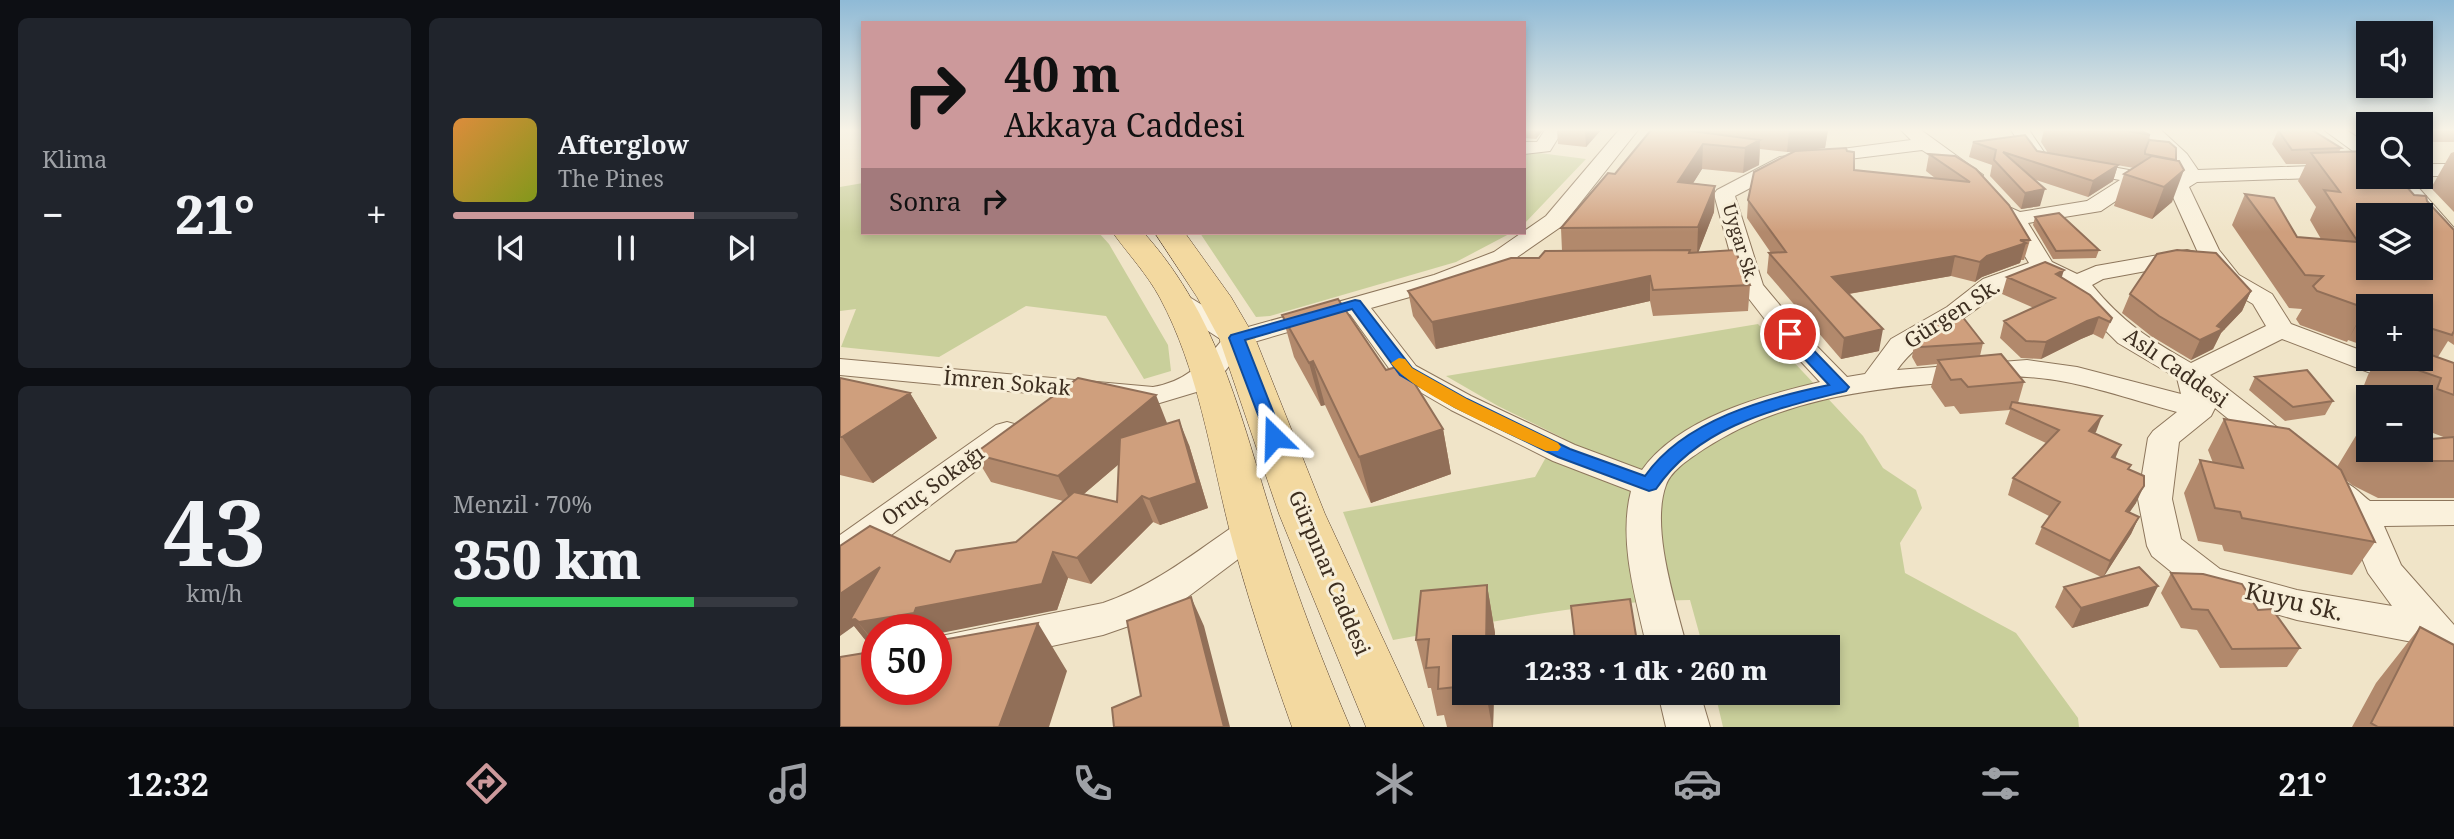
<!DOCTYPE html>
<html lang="tr">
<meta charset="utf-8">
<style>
body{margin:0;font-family:"Noto Serif",serif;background:#20242c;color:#f1f3f6;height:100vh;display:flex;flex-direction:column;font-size:26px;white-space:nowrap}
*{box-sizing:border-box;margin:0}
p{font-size:23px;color:#9ea1a6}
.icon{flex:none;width:38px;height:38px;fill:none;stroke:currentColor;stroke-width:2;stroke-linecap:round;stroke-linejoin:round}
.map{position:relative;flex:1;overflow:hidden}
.drawer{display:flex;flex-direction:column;gap:18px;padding:18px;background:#0d0f14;width:840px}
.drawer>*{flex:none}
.top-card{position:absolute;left:21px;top:21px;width:665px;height:214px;border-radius:0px;box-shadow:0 4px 10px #0003;background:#cc999b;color:#111;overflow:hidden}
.controls{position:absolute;left:1516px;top:21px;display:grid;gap:14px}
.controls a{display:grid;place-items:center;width:77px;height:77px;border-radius:0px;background:#171b24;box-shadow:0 4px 10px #0003;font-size:35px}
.speed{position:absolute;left:21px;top:614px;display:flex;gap:14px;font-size:35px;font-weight:700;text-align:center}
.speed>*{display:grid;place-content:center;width:91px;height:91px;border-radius:50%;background:#171b24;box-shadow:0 4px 10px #0003;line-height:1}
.speed .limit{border:10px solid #d22;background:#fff;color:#111}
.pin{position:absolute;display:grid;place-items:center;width:60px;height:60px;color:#fff;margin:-30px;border:4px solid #fff;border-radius:50%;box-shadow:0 2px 7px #0007}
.me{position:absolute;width:77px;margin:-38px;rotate:338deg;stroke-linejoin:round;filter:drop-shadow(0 0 5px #0008)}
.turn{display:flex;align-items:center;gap:24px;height:147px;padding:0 28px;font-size:32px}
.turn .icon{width:91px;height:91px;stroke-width:2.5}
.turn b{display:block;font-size:49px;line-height:60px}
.then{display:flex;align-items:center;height:66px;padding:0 28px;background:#0003;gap:14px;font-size:26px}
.big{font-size:52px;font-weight:800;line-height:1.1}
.drawer .tile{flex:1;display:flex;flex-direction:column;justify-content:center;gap:10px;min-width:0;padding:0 24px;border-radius:10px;background:#20242c}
.drawer .dial{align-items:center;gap:0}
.dial b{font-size:91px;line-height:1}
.song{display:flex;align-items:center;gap:21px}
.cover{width:84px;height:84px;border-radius:10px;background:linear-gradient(135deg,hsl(30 70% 55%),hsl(70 70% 35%))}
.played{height:7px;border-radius:4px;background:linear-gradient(90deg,#cc999b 70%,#363941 70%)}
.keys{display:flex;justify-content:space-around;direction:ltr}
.heat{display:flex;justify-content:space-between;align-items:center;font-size:38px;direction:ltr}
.charge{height:10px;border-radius:5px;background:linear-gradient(90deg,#34c759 70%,#363941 0)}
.drawer .tiles{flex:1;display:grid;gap:18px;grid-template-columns:repeat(2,1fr)}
.trip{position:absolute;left:612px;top:635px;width:388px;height:70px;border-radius:0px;background:#171b24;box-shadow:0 4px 10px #0003;font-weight:800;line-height:70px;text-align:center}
.tabs{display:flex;height:112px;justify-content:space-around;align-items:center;background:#090b0e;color:#9ea1a6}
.tabs .icon{width:49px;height:49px}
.tabs .active{color:#cc999b}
.tabs b{font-size:32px;color:#f1f3f6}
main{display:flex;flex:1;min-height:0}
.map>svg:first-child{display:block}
.green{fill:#c9cf9b}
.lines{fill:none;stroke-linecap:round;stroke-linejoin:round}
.minor-casing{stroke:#8d765c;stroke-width:2}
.major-casing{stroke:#5b4430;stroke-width:1}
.minor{fill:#faf1dc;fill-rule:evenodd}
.major{fill:#f3d9a0;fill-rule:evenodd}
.wall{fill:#b2896c;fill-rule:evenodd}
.shaded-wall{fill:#916f58}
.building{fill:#cf9f7d;stroke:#916f58;stroke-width:2;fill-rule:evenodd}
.route{fill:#1a73e8;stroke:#114b97;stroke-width:2}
.slow{fill:#f59e0b}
.labels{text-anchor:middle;stroke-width:6;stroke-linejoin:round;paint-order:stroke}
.far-street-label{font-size:18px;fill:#3d2e20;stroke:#f7eed8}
.street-label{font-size:21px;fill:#3d2e20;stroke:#f7eed8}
.near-street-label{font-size:24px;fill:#3d2e20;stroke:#f7eed8}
</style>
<main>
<section class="drawer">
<div class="tiles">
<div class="tile"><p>Klima</p>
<div class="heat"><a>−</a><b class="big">21°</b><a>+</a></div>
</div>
<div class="tile">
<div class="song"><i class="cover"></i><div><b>Afterglow</b><p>The Pines</p></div></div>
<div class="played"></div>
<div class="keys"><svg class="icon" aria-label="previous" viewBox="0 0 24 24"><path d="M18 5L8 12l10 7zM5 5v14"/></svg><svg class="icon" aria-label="pause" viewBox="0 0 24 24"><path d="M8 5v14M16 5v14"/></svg><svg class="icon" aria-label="next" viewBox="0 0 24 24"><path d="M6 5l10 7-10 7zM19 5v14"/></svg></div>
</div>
<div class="tile dial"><b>43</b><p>km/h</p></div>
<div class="tile"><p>Menzil · 70%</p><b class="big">350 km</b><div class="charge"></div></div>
</div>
</section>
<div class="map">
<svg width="1614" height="727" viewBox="0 0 1614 727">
<rect width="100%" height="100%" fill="#f0e4c8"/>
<path class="green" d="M684 151 746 159 684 224Z
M23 183V233H259L269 244 328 345 331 371 304 379 266 316 186 306 99 357 1 347 16 309 0 311V187Z
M360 233H671L616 262 430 316 416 317Z
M918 324 1023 436 1043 468 1076 490 1082 508 1060 543 1065 573 1176 633 1238 718 1239 727H883L875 693H989V648L863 647 850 600C750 601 651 622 553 640L503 512 695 477 705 459 723 438 658 406 606 376Z"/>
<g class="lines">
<defs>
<path id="minor" d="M705 130H723L710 151 684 154V142H697Z
M779 130H798L722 226 670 262 612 285 531 308 576 366 631 396 735 445 802 470C839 418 921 396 980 382L941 340 899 286 874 194 877 190 940 157 1071 140 1061 130H1081L1143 175 1140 179H1126L1082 150 952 166 895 196 923 285 959 328 1007 377 1025 374 1051 339 1107 307 1143 279 1189 263 1160 214 1163 209 1171 208 1180 212 1247 201 1280 180 1193 164 1171 130H1189L1206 155 1322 176 1331 180 1341 174 1333 162 1301 130H1321L1347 154 1358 170 1528 164V176L1357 182 1349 187 1379 250 1399 275 1432 294 1451 324 1528 353V359H1543L1614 386V405L1442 339 1370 375 1451 438 1456 445 1451 452 1440 455 1429 452 1375 408 1371 416 1339 442 1332 499 1341 539 1380 569 1457 590 1552 606 1528 573 1507 521 1481 497 1476 489 1481 481C1503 474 1514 488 1530 501H1614V525L1544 526 1561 565 1614 625V670L1600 665 1583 644 1457 620 1355 591 1312 556 1307 546 1298 499 1308 438 1313 431 1337 412C1288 399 1238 380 1187 377 1162 375 1137 380 1113 382 1025 389 939 400 864 449 851 458 831 470 826 485 810 528 836 604 847 648H807C796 599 778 541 791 491L713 461 611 410 556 378 510 314 407 344 381 376 363 390 313 405 0 375V359L313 387C344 382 363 364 382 340L328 305 324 300 328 295 337 292 346 295 401 329 594 275 654 252 706 216ZM1301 184 1322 188 1328 186 1360 257 1381 285 1413 304 1426 326 1351 363C1309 339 1283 323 1252 285L1263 279 1355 262 1359 257 1355 252 1347 250 1256 266 1237 274 1212 262 1188 223 1261 211ZM1200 274 1229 288 1250 315 1278 343 1337 378 1341 394 1237 367 1187 360 1057 370C1077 342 1098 336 1125 317 1150 300 1169 282 1200 274Z
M1484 130H1506L1528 144V159L1521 157Z
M1580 164H1614V176H1580Z
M1548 177H1569L1614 228V249L1606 247Z
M167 422 178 425 182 432 178 439 13 564 0 568V535L156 425Z
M413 517 425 521 431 530 425 539 341 602 309 619 263 635 96 671V637L263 603C314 586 357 551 401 521Z
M818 693H860L870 727H826Z"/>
<path id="major" d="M273 233H304C382 320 402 424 437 532 458 598 483 663 510 727H452C429 662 407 596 389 528 370 451 358 369 320 298 307 274 289 255 273 233Z
M315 233H345L391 297 415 338 485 514 584 727H526L439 514 379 338 357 297Z"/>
</defs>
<use href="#minor" class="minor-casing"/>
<use href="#major" class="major-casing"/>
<use href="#minor" class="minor"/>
<use href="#major" class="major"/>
</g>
<path class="wall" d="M684 130H703L696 139 684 138Z
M717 130H761L746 147 718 144Z
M811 130H988L985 148 961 151H1007L1014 170 1095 178 1086 171 1089 154 1115 156 1190 240 1184 260H1181L1180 263 1142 277 1135 282 1111 276 1009 294 1039 351 1001 359 927 273 929 253H931L907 218 908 200 954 152H947L920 149 919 165 903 173 862 169 853 183 875 186 874 212 858 252 910 285 908 311 813 316 810 301 596 349 573 316 568 291 722 251 721 228 775 174Z
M1204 130H1299L1310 135 1309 140 1336 160 1332 202 1312 219 1274 206 1284 174 1294 168 1208 153 1201 142Z
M1438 130 1501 148 1499 152 1574 195 1587 201 1614 230V345L1608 341 1598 357 1614 363V498H1538L1512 485 1505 479 1535 542 1512 575 1384 551 1382 545 1358 541 1344 493 1360 460 1373 463 1368 450 1384 419 1497 467 1517 434 1528 435V450H1580L1606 438 1580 428V397H1533L1521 393 1528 375 1537 359H1580V306H1528V347L1508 340 1507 342 1460 325 1456 319 1462 309 1449 308 1392 225 1405 194 1457 237 1481 239 1470 220 1476 207 1458 181 1466 164H1446L1432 144Z
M1580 130H1614V142H1582L1580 141Z
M1133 142 1197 151 1278 165 1273 181 1248 197 1193 179 1200 206 1181 209 1150 176 1152 165 1129 157Z
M1614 152V212L1591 188 1611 153Z
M1195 217 1259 250 1256 258 1213 259 1193 225Z
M1167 277H1222L1272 318 1263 339 1253 334 1241 339 1201 359 1181 358 1160 338 1164 321 1194 308 1162 294Z
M1411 291 1402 311 1381 333 1373 349 1351 360 1311 336 1282 313 1290 294Z
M442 315 603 429 611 474 531 503 485 405 481 406 454 357Z
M1075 339 1143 343 1140 356 1184 382 1178 403 1255 433 1276 458 1289 470 1296 503 1289 512 1299 517 1291 534 1264 576 1318 586 1308 606 1232 628 1215 607 1224 587 1261 577 1195 544 1202 527 1209 516 1168 495 1173 478 1206 443 1165 424 1170 410 1120 414 1114 406 1105 407 1091 387 1097 364 1077 366 1072 357Z
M1415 377 1493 401 1485 415 1445 421 1409 390Z
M0 378 70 393 97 438 33 483 0 475Z
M327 423 324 425 349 445 368 508 320 525 313 522 251 584 228 578 217 610 37 630V646L31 647 14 626 0 546 110 562 176 542 223 501 151 482 134 454ZM279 464 277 502 244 494Z
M1331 573 1418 610 1460 648 1447 667 1380 668 1357 630 1341 628 1321 593Z
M647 585 655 633 654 648H625V693H654L653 727H607L604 715 597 716 591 688H588L576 640Z
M1580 627 1614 727H1512L1536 683Z
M740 693H803V696L742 704Z"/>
<path class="shaded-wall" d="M695 130H703L696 139Z
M745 130H761L746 147Z
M949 130H988L985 148 947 152Z
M920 140 919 165 903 173 905 148Z
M863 144 862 169 837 209 838 182Z
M1278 165 1273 181 1248 197 1253 181Z
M1344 170 1332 202 1312 219 1324 187Z
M875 186 874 212 857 256 858 227Z
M1205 189 1200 206 1181 209 1185 193Z
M1186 243 1180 263 1142 277 1135 282 1140 262 1147 256Z
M1115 256 1111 276 990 297 992 277Z
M1224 270 1219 286 1216 274Z
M810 276V301L596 349 592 322Z
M1411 291 1402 311 1381 333 1373 349 1351 360 1360 340 1377 326Z
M1527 306 1508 340 1507 342 1525 308Z
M1259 317 1253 334 1241 339 1201 359 1206 342 1247 321Z
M1043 329 1039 351 1001 359 1004 338Z
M473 361 485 405 481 406 469 363Z
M70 393 97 438 33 483 2 437Z
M316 395 327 423 232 504 218 476Z
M1262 416 1256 432 1243 447 1249 431Z
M339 420 349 445 368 508 320 525 309 499Z
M603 429 611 474 531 503 519 457Z
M1281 445 1274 461 1272 457Z
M1304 486 1296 503 1279 528 1286 511Z
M302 496 313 522 251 584 237 558Z
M1299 517 1291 534 1263 578 1270 561Z
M213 552 228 578 217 610 96 634V630H37V645L15 619 36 645 31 647 14 626 0 636V594L40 567 76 608Z
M647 585 655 633 654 648H646Z
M1318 586 1308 606 1232 628 1241 608Z
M351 597 364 626 390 727H384Z
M198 623 227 671 209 727H159Z
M646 693H654L653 727H652Z"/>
<path class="building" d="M811 130H844L920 140 905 148 863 144 838 182 875 186 858 227 721 228 768 173 775 174Z
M1283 130H1299L1310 135Z
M1438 130H1472L1501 148 1452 150Z
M1185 135 1197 151 1278 165 1253 181 1163 152 1205 189 1185 193 1154 160 1156 150 1133 142Z
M1309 140 1329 142 1336 148V160L1305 154V151Z
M1006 148 1007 151 1014 152V170L1130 182 1089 154 1115 156 1136 169 1169 205 1190 240H1180L1186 243 1147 256 1140 262 1115 256 992 277 1043 329 1004 338 929 253 946 252 908 200 914 172 955 151Z
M1528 151V177H1558L1574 195 1586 196 1587 201 1614 230V331L1612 335 1580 325V306H1527L1525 308 1477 291 1473 286 1483 276 1465 275 1405 194 1434 198 1457 237 1518 242 1484 190 1500 192 1471 153ZM1528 215H1580V268H1528Z
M1312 156 1339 161 1344 170 1324 187 1284 174Z
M1219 213 1259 250 1216 251 1195 217Z
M850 250 849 253 895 250 910 285 813 290 810 276 592 322 568 291 671 258H699L705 251Z
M1337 250 1376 253 1411 291 1377 326 1383 329 1360 340 1319 316 1290 294 1317 254Z
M1205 262 1224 270 1216 274 1250 295 1272 318 1270 322 1259 317 1247 321 1206 342 1186 341 1164 321 1215 298 1167 277Z
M498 299 546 370 563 365 603 429 519 457 473 361 469 363 442 315Z
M1118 311 1143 343 1081 347 1075 339Z
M1580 351 1614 363V395L1597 389 1601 378 1546 359H1580Z
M1161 354 1184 382 1128 387 1121 379 1111 380 1098 360Z
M1467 370 1493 401 1453 407 1415 377Z
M0 378 70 393 2 437H0Z
M238 378 316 395 218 476 134 454Z
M1172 402 1262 416 1249 431 1281 445 1272 457 1291 465 1288 469 1304 476V486L1286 511 1299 517 1270 561 1202 527 1220 502 1173 478 1219 430 1170 408Z
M1384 419 1449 429 1501 470 1535 542 1402 518 1400 512 1375 508 1360 460 1403 468Z
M339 420 357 483 309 499 302 496 237 558 213 552 202 584 76 608 74 613 19 622 15 619 10 620 40 567 0 594V546L30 526 110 562 116 551 176 542 234 492 277 502 280 438Z
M1517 434 1528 435V441Z
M1614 437V461H1563L1541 450H1580V440Z
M1299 567 1318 586 1241 608 1224 587Z
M1331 573 1363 574 1402 584 1418 610 1432 609 1460 648 1392 649 1368 610 1352 609Z
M647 585 646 648H625V686L598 689 599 667 586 668 589 639 576 640 581 591Z
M351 597 384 727H274L272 708 301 696 287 621Z
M790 599 798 648H736L731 606Z
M198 623 159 727H0V657L37 651V690H96V641Z
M1580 627 1614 645V727H1538L1531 723Z"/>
<linearGradient id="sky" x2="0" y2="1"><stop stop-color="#8fbad6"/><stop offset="0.56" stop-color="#f8f3e6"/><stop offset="1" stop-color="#f8f3e6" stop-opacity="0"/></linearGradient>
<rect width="1614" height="232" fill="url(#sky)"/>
<path class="route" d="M515 300 520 301 572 368 627 399 730 449 805 476C844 420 926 398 989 385L944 337 942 334 944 331H955L1009 387 1006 391C936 409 859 425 816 489L809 491 718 457 615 407 560 375 512 309 405 340 443 437 434 443 428 441 389 338 391 335Z"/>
<path class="slow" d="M559 358 565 359 572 368 627 399 718 443 721 447 718 451H706C668 433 573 394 551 363Z"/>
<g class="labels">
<g class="far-street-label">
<text transform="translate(900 243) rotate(73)" y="6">Uygar Sk.</text>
</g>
<g class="street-label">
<text transform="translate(1112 314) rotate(-33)" y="7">Gürgen Sk.</text>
<text transform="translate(1336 368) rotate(35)" y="7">Aslı Caddesi</text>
<text transform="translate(167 383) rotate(5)" y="7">İmren Sokak</text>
<text transform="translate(93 486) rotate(-36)" y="7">Oruç Sokağı</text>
<text transform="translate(489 573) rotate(67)" y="7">Gürpınar Caddesi</text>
</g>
<g class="near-street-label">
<text transform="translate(1454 602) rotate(13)" y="8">Kuyu Sk.</text>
</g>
</g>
</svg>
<div class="controls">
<a><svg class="icon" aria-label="sound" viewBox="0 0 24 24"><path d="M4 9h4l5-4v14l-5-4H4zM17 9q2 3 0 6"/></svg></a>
<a><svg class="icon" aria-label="search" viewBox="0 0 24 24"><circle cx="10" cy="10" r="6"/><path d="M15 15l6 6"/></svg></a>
<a><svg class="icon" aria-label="layers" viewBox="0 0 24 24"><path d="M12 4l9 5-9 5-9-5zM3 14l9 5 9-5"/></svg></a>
<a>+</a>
<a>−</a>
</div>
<div class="speed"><div class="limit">50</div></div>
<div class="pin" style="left:950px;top:334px;background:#d93025"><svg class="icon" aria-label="arrive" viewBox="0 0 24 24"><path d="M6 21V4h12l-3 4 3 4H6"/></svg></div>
<svg class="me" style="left:434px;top:437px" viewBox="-20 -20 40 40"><path d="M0-17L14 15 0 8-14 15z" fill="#1a73e8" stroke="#fff" stroke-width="4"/></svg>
<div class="trip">12:33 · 1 dk · 260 m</div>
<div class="top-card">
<div class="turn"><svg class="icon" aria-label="right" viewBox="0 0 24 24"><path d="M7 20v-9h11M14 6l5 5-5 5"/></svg><div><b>40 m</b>Akkaya Caddesi</div></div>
<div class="then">Sonra<svg class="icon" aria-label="right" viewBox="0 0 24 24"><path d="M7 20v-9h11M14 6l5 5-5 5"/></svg></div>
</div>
</div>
</main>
<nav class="tabs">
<b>12:32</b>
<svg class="icon active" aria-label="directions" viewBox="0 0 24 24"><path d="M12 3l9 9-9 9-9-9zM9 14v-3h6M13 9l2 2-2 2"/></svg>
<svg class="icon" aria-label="music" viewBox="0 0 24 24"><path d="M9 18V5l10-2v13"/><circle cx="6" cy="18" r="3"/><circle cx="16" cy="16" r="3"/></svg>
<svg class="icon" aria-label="phone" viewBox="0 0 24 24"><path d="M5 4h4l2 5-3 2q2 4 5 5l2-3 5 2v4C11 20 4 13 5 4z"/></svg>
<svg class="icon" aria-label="climate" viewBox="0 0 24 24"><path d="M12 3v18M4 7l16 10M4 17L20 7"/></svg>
<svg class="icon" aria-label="car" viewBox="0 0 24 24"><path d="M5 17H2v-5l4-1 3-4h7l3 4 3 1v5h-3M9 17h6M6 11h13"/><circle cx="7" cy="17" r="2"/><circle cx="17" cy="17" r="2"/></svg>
<svg class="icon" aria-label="filters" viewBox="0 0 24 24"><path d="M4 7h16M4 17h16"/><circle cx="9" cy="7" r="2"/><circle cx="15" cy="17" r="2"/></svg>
<b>21°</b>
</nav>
